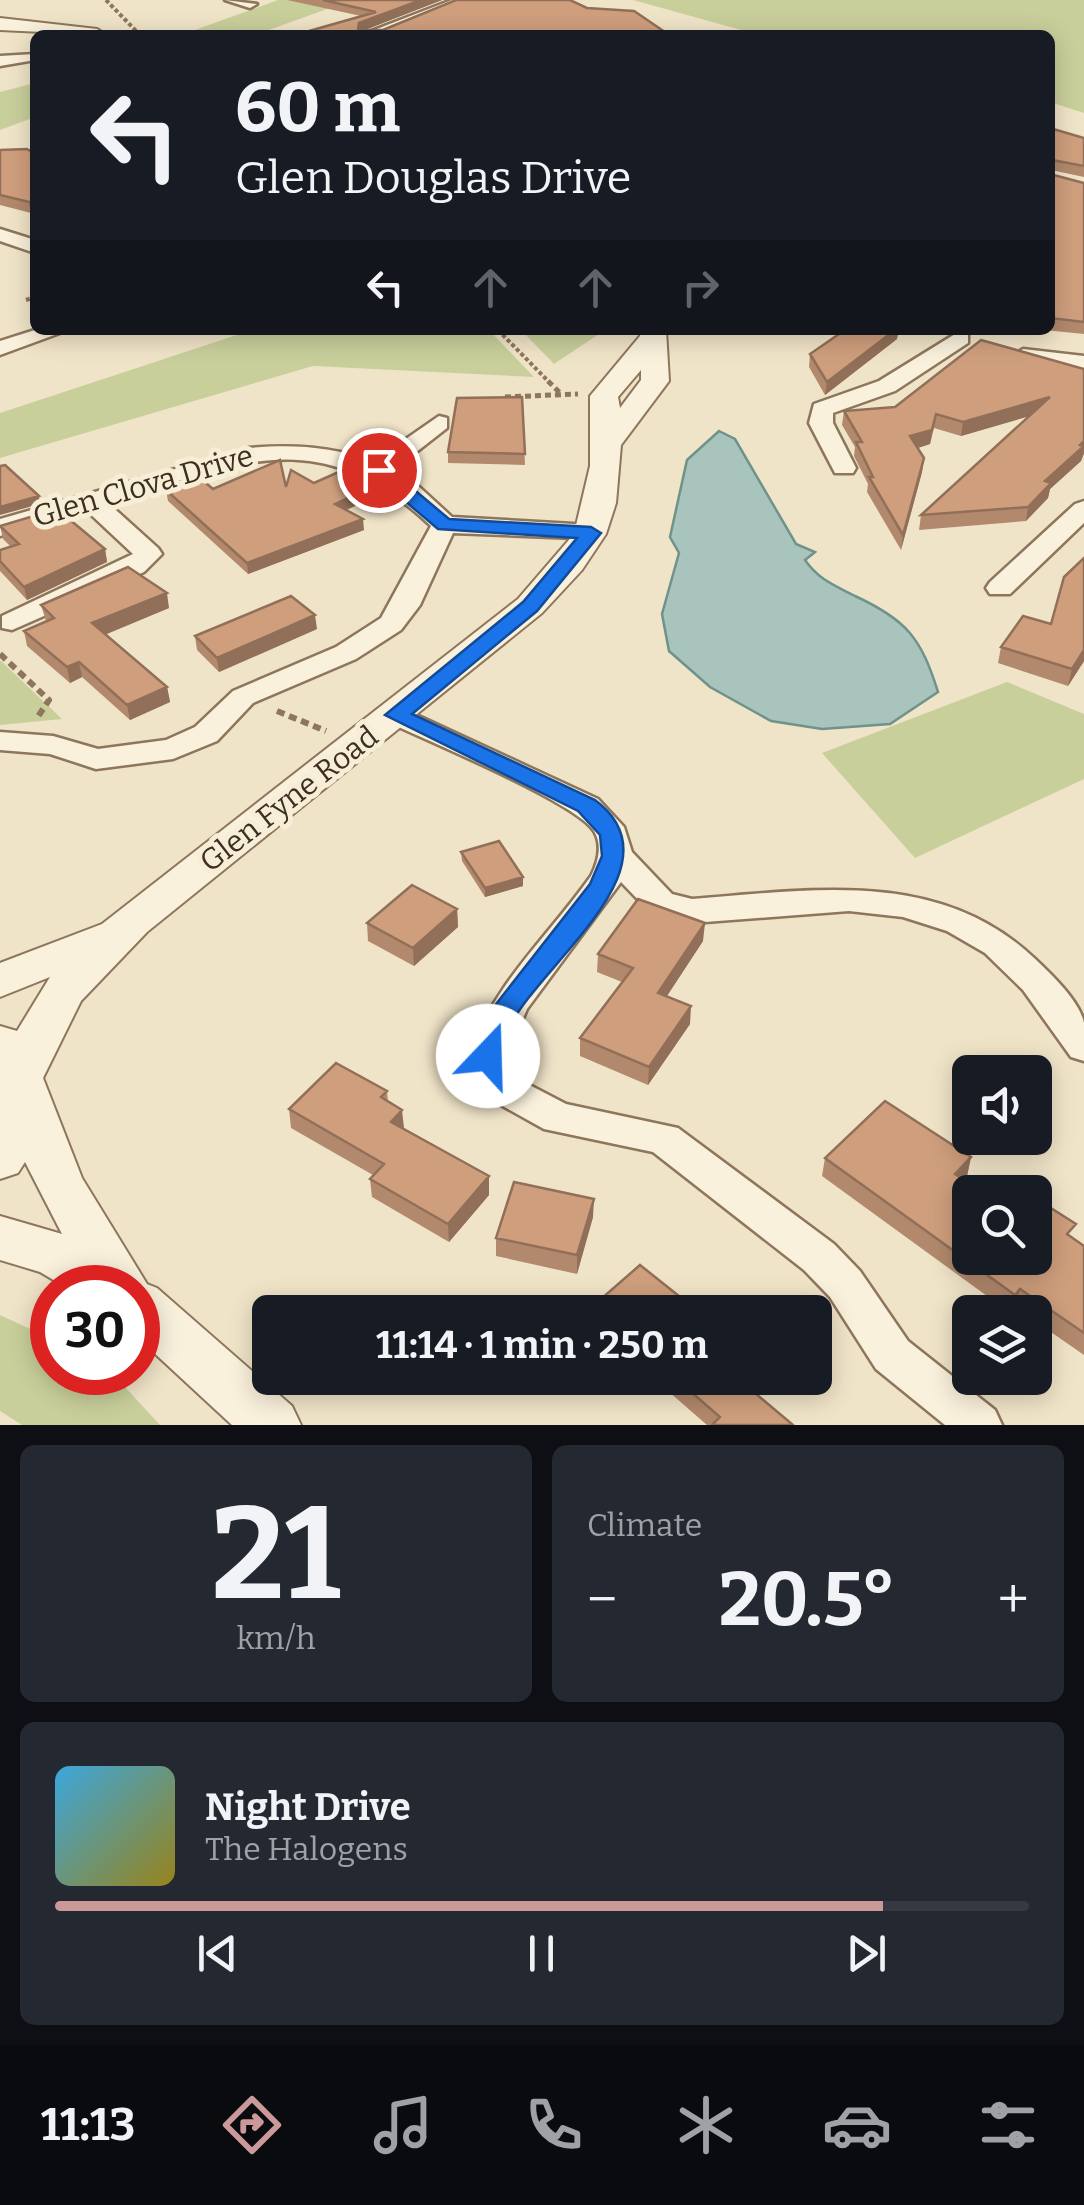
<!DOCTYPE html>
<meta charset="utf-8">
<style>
body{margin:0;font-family:Bitter,serif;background:#242831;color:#f1f3f6;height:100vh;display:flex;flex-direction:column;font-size:38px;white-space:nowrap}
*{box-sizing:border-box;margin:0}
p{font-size:32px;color:#9ea1a6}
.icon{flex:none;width:55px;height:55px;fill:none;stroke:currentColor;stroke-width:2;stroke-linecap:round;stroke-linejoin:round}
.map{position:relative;height:1425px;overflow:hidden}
.details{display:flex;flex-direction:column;gap:20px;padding:20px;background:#0d0f14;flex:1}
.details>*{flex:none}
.banner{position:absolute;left:30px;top:30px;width:1025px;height:305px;border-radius:15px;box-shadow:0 5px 25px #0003;background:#171b24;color:#f1f3f6;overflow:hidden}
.tools{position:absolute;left:952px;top:1055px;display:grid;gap:20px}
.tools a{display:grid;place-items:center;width:100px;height:100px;border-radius:15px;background:#171b24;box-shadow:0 5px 25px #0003;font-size:50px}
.speed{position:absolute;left:30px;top:1265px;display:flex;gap:20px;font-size:50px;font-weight:700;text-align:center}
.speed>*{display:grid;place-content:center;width:130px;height:130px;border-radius:50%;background:#171b24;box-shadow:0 5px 25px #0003;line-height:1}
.speed .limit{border:15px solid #d22;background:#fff;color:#111}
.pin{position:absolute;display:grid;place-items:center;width:85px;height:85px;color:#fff;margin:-42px;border:5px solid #fff;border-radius:50%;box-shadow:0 2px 10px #0007}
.me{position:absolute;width:110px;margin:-55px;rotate:21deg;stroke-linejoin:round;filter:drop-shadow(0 0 8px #0008)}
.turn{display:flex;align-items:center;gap:35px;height:210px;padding:0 40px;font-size:45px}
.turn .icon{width:130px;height:130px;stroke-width:2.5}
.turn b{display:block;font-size:70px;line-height:85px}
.lanes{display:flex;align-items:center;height:95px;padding:0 40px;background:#0003;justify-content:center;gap:50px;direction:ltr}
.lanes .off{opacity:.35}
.big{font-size:75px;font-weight:700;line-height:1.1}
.details .card{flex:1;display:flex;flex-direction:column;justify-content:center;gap:15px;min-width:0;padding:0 35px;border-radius:15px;background:#242831}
.details .dial{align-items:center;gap:0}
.dial b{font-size:130px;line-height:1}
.song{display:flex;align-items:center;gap:30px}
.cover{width:120px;height:120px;border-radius:15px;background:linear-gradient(135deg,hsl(200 70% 55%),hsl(50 70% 35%))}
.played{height:10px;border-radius:5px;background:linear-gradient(90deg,#cc999b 85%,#363941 85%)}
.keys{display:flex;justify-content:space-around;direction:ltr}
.heat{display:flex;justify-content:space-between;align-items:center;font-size:55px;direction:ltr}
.details .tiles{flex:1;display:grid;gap:20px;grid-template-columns:1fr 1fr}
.card:last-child{grid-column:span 2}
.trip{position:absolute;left:252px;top:1295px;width:580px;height:100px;border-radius:15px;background:#171b24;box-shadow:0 5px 25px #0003;font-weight:700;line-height:100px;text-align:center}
.menu{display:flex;height:160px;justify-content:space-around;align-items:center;background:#090b0e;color:#9ea1a6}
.menu .icon{width:70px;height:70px}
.menu .active{color:#cc999b}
.menu b{font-size:45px;color:#f1f3f6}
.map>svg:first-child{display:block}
.green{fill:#c9cf9b}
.water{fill:#a9c4bc;stroke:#6f938a;stroke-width:2.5}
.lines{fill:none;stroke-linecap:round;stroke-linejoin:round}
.minor-casing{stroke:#8d765c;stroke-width:5}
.tertiary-casing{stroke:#8d765c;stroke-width:4}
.path-far2{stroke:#8d765c;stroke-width:4;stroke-dasharray:4 2.5;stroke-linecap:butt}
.path-far1{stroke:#8d765c;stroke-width:5;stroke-dasharray:6 4;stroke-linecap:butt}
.path{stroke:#8d765c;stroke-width:6;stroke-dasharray:8 5;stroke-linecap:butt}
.minor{fill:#faf1dc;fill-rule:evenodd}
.tertiary{fill:#faf1dc;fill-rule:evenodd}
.wall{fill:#b2896c}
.shaded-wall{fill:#916f58}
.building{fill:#cf9f7d;stroke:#916f58;stroke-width:2.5}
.route{fill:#1a73e8;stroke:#114b97;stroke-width:2.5}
.labels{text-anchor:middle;stroke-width:10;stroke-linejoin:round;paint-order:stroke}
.street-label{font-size:30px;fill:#3d2e20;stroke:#f7eed8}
</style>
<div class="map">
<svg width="1084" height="1425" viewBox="0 0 1084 1425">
<rect width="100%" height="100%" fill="#f0e4c8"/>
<path class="green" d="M278 0H352L255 35H181Z
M633 0H1084V113L1050 102V35H759Z
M35 83V117L0 130V92Z
M252 330H489L534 377 313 366 0 458V413Z
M521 330H605L554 364Z
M0 660 62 719 0 725Z
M1007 682 1084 714V779L915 858 822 753Z
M0 1315 52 1339V1372L112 1373 160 1425H22L0 1411Z"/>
<path class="water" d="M719 431 735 439 796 544 815 552 805 560C819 580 834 585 855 596 907 620 921 638 938 692L890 724 822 729 771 721 710 687 669 651 662 614 679 553 670 537 687 460Z"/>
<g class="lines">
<defs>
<path id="minor" d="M225 0 257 4 250 8Z
M452 0H473L382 35H361Z
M35 54V60L0 66V56Z
M0 229 35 240V253L0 241Z
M35 330H68L0 355V341Z
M960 331 968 333V343L895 391 833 413V423L856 468 853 473H835L809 423 814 404 879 381Z
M1023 349 1084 356V370L1015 361 1012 356Z
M439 416 447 418V428L392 471 416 484 452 517 591 525 604 533 600 539 453 533 420 605 401 630 356 659 253 703 217 741 173 759 96 769 50 754 0 750V732L53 736 98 749 166 740 195 727 233 691 336 647 381 618 431 526C319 420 238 463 108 503L158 548 162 554 144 572 12 630 2 628V616L133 554 86 510 0 536V519L249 448C294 444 331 447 374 461Z
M1084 501V523L1010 594H990L986 588 990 582 1075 504Z
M397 706 598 799 624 827 632 852 672 894 692 899C811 890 938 868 1033 957 1049 972 1080 1001 1084 1023 1084 1035 1084 1049 1084 1061L1071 1057 1023 990 985 953 947 931 903 917 849 911 692 923 648 910 621 882 527 1009 507 1056 518 1079 566 1104 678 1128 834 1244 860 1271 908 1341 995 1410 1002 1425H945L876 1369 830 1297 804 1270 653 1152 544 1129 490 1099 469 1056C493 984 548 937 591 876 598 862 603 846 594 831 576 802 425 740 386 721L382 715Z"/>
<path id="tertiary" d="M0 18 97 29 106 35 0 30Z
M640 330H666L669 381 621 445 616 503 606 534 582 570 542 613 147 932 81 1001 43 1078 82 1178 147 1284 157 1288 292 1406 301 1425H232L138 1338V1288H67L40 1272 0 1260V1216L62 1234 25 1162 18 1173 0 1179V1026L17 1031 50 977 0 997V963L102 924 518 599 574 534 590 466V396L640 336ZM641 370V380L620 408 618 397Z"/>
</defs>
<use href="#minor" class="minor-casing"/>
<use href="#tertiary" class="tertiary-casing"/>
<path class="path-far2" d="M106 0 140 35
M26 300 35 297
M498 330 551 384"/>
<path class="path-far1" d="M548 381 560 393
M505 397 578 394"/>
<path class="path" d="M0 654 49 700 37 718
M277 711 326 731"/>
<use href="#minor" class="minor"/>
<use href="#tertiary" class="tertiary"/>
</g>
<path class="wall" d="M287 0H442L364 30H383L587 8 665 32 295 35 361 16Z
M1050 128 1084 138V177L1051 170Z
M27 149 31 213 0 205V150Z
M1050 174 1084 183V334L1044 330H1050Z
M839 334 897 339 825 395 809 367 810 354Z
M1084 369V453L1081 461 1050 489 1048 498 1026 521 919 530 921 515 1029 416 961 436 934 428 930 444 918 448 924 458 922 472 901 550 867 492 868 484 854 456 855 447 842 425 844 411 895 407Z
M522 397 525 465 448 463V452Z
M314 483 383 493 347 510 364 530 248 574 168 501 166 490Z
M0 526 105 549 107 562 27 600 0 571V550L11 547 3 539Z
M41 605 169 608 105 634 167 687 170 702 130 720 82 677 70 683 27 646 24 631 46 621Z
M1051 624 1084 661 1068 686 998 663 1001 647Z
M317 629 219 672 197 650 195 636Z
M461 852 523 886 485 897 462 861Z
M457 909 458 927 414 966 368 941 367 923Z
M703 941 667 996 690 1024 648 1085 580 1056V1038L622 982 597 972 598 954Z
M387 1091 388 1102 404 1128 489 1176V1195L449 1242 372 1197 370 1179 373 1175 291 1128 289 1109Z
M971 1157 967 1176 963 1180 970 1192 1072 1238 1084 1246V1355L1035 1321V1312H1023L1015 1307 1009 1312 822 1176 825 1158Z
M593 1217 577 1274 496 1256V1238Z
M653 1378H741L739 1379 793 1425H707Z"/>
<path class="shaded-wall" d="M421 0H442L360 32 358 35 359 23Z
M35 199V211L31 213 29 202Z
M895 330H899L897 339 825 395 827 382Z
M1050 397 1047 411 961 436 963 422Z
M936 414 930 444 908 451 910 436Z
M1084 441V453L1081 461 1050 489 1048 498 1026 521 1028 507 1045 481Z
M924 458 922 472 901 550 903 535Z
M382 482 383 493 336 514 335 504Z
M39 496 40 504 0 515V507Z
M363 519 364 530 248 574 247 563Z
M105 549 107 562 27 600 24 587Z
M167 593 169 608 95 639 92 623Z
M315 615 317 629 219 672 217 658Z
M1084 650V661L1068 686 1072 669Z
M79 662 82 677 70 683 67 667Z
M167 687 170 702 130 720 127 705Z
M523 877V886L485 897V888Z
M457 909 458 927 414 966 413 948Z
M705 923 703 941 657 1011 658 993Z
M691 1006 690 1024 648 1085 649 1067Z
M402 1110 404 1128 391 1122Z
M971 1157 967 1176 951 1192 955 1174Z
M489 1176V1195L449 1242 448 1224Z
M594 1199 593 1217 577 1274V1255Z
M1020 1289 1015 1307 1010 1312 1015 1295Z"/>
<path class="building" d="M323 0H421L359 23 358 30H383L456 0H570L587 8 634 11 665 32 663 35H295L376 12Z
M1050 128 1084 138V166L1052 160 1050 167Z
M27 149 35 154V199L29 202 0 195V150Z
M1050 174 1084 183V322L1050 318Z
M840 330H895L827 382 810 354 839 334Z
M981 340 1084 369V441L1080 445 1084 446 1045 481 1051 483 1028 507 921 515 1050 397 963 422 936 414 932 430 910 436 924 458 903 535 869 477H873L856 442H862L844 411 895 407Z
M522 397 525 454 448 452 457 398Z
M280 460 286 487 291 470 314 483 352 466 382 482 335 504 363 519 247 563 166 490 201 479 213 489Z
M5 465 39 496 0 507V466Z
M57 509 105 549 24 587 0 561V550L19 544 0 526Z
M1084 558V650L1072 669 1001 647 1023 616 1051 624 1064 577Z
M128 567 167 593 92 623 167 687 127 705 79 662 67 667 24 631 54 618 41 605Z
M291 596 315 615 217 658 195 636Z
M499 841 523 877 485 888 461 852Z
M412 885 457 909 413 948 367 923Z
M638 899 705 923 658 993 691 1006 649 1067 580 1038 633 968 598 954Z
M336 1063 387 1091 381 1097 402 1110 391 1122 489 1176 448 1224 370 1179 384 1164 289 1109Z
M885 1101 971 1157 955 1174 983 1192H970V1258H1035V1198L1076 1224 1067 1234 1084 1246V1333L1020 1289 1015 1295 825 1158Z
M514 1182 594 1199 577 1255 496 1238Z
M640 1265 699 1312H600L593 1306Z
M675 1378H737L793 1425H712L720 1417Z"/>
<path class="route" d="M372 466H386L449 519 591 527 601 533 537 611 412 714 595 800C684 866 539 964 509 1028 504 1039 504 1053 498 1064H478L474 1056 486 1017 590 884 602 856 600 835 578 811 385 715 523 602 577 538 438 529 372 473Z"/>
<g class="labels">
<g class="street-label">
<text transform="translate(143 486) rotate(-16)" y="10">Glen Clova Drive</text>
<text transform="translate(289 799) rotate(-38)" y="10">Glen Fyne Road</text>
</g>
</g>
</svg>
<div class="tools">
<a><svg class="icon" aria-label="sound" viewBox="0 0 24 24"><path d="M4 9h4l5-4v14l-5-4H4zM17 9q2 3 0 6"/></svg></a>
<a><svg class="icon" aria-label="search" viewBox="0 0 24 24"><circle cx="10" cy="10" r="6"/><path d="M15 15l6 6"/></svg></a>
<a><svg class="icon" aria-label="layers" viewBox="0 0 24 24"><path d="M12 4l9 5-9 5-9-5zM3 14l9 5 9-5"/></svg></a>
</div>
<div class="speed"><div class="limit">30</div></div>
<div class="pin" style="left:379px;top:470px;background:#d93025"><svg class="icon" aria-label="arrive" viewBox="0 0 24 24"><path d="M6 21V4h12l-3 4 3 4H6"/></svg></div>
<svg class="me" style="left:488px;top:1056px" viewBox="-20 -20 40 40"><circle r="19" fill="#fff"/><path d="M0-13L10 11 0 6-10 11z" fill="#1a73e8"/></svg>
<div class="trip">11:14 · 1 min · 250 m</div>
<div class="banner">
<div class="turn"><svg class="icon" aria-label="left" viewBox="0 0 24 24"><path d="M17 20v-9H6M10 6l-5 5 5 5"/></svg><div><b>60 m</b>Glen Douglas Drive</div></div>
<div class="lanes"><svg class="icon" aria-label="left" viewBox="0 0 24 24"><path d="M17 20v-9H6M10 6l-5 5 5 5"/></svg><svg class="icon off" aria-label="ahead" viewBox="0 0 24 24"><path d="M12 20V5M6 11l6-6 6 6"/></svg><svg class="icon off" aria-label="ahead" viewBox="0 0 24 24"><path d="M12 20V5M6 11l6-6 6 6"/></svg><svg class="icon off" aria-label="right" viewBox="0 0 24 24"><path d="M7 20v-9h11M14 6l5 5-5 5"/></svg></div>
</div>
</div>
<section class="details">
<div class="tiles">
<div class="card dial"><b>21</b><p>km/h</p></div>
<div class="card"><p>Climate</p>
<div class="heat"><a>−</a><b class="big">20.5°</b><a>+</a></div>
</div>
<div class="card">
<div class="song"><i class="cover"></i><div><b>Night Drive</b><p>The Halogens</p></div></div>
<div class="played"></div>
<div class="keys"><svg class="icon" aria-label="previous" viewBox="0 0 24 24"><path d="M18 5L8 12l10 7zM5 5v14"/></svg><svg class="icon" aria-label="pause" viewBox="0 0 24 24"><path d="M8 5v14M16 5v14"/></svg><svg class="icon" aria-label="next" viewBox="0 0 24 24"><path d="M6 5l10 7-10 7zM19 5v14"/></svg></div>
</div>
</div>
</section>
<nav class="menu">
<b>11:13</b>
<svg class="icon active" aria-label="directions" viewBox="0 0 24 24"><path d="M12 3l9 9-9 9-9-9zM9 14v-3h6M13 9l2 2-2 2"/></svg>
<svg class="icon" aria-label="music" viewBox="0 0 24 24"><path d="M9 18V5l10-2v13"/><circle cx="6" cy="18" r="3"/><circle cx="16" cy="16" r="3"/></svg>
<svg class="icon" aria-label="phone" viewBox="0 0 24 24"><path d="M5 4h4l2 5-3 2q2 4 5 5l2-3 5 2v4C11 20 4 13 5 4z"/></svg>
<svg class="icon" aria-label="climate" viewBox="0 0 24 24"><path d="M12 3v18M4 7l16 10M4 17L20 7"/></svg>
<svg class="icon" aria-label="car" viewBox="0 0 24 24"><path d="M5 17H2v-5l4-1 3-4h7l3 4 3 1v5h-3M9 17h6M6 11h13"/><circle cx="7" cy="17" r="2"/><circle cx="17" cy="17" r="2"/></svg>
<svg class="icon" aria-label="filters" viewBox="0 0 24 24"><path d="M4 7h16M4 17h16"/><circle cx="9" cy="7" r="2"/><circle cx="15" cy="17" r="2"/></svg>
</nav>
